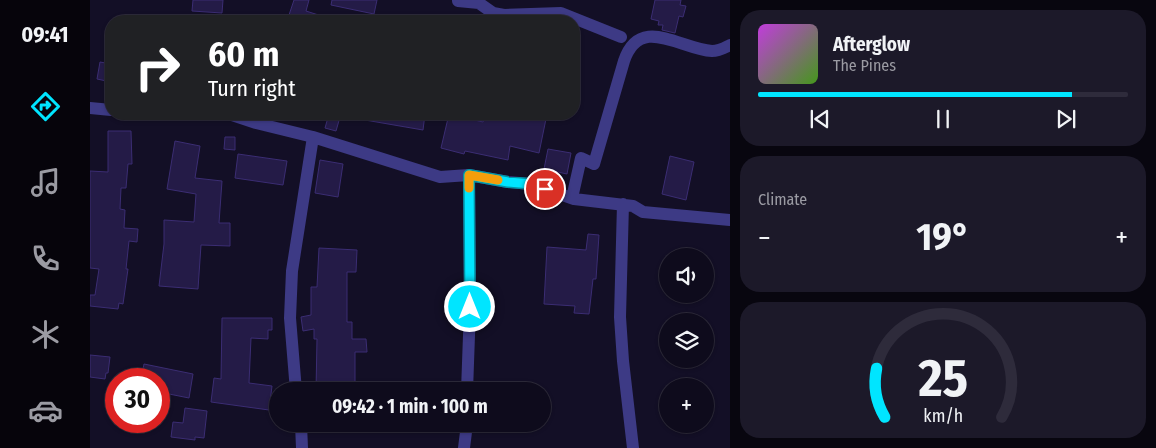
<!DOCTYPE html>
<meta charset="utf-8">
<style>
body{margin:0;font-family:"Fira Sans Condensed",sans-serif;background:#1c1929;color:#f1f3f6;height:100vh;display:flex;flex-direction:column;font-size:19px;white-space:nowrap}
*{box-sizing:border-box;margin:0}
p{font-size:16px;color:#9b9ba3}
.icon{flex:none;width:28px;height:28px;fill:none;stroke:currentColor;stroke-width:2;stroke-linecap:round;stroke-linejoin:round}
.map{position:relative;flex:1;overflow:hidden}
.sheet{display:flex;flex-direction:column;gap:10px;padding:10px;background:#08060f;width:426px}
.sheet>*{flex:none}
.hud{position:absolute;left:15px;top:15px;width:475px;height:105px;border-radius:20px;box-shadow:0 1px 4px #0004,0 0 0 1px #2e2b3b;background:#202124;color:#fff;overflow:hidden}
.buttons{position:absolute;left:569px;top:248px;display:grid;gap:10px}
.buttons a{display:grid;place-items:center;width:55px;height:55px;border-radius:50%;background:#0e0b1c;box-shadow:0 1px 4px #0004,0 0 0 1px #2e2b3b;font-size:25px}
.speed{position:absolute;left:15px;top:368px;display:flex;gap:10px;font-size:25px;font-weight:700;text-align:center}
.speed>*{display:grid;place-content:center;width:65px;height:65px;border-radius:50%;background:#0e0b1c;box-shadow:0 1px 4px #0004,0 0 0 1px #2e2b3b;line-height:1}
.speed .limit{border:8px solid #d22;background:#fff;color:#111}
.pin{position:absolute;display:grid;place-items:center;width:42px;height:42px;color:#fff;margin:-21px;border:2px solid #fff;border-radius:50%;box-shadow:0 1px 5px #0007}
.me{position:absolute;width:55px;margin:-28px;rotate:0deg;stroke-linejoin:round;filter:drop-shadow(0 0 4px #0008)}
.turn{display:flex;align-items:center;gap:18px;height:105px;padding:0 20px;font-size:22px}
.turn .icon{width:65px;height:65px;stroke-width:2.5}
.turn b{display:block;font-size:35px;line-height:42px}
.big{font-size:38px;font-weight:700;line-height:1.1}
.sheet .card{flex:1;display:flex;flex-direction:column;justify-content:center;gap:8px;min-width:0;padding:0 18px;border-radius:20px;background:#1c1929}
.sheet .dial{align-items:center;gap:0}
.dial svg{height:130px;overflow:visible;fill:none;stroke:#2e2b3b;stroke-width:7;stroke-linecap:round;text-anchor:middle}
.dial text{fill:#f1f3f6;stroke:none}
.song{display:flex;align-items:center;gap:15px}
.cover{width:60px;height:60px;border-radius:8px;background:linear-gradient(135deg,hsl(290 70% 55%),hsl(100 70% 35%))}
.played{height:5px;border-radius:2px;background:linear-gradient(90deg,#00e5ff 85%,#2e2b3b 85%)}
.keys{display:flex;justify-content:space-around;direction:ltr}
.heat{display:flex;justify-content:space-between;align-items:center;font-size:28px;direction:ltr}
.trip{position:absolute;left:179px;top:382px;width:282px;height:50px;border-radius:25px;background:#0e0b1c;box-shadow:0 1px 4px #0004,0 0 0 1px #2e2b3b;font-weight:700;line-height:50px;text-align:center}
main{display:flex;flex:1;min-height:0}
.tab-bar{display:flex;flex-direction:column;width:90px;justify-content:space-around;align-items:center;background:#06040b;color:#9b9ba3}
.tab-bar .icon{width:35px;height:35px}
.tab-bar .active{color:#00e5ff}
.tab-bar b{font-size:22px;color:#f1f3f6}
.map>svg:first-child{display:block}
.building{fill:#241b47;stroke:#3b2d73}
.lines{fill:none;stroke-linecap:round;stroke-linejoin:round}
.minor{stroke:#3d3a85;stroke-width:12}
.route-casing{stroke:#0095a6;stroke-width:12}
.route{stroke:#00e5ff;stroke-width:9}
.slow{stroke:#f59e0b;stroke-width:9}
</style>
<main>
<nav class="tab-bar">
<b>09:41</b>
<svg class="icon active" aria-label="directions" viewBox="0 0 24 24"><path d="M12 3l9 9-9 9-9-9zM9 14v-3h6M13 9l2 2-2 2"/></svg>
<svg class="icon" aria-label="music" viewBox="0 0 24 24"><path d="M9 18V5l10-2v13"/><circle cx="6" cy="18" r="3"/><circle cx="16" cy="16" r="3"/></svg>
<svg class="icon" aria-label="phone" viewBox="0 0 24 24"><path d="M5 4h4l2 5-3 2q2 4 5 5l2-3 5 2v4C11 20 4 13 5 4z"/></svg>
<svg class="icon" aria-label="climate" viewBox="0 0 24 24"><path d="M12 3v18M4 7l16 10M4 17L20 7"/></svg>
<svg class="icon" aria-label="car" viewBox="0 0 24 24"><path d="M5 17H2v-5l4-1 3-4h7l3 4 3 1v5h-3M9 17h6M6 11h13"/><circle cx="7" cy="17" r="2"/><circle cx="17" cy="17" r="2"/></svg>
</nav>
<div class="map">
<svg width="640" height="448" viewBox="0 0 640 448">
<rect width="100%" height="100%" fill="#130f26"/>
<path class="building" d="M103 0H133L132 13 102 11Z
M204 0H219L216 11 241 19 240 21H197Z
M242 0H287L284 14 241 5Z
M565 0H591L590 5 596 6 593 17 589 16 585 33 572 30 573 25H568L569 21 561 19Z
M10 62 21 64V82L7 79Z
M239 114 250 117 246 131 235 128Z
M276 114H335L333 130 275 120Z
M359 114 393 122 396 114H457L449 153 420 146 418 160 375 151 374 154 351 148Z
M18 131H41L42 164H38L36 188H31L30 209 35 210 34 228 48 229 47 242 39 241 36 269H38L33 304 29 303 28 309 0 306V295H5L9 269 0 268V171L18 172Z
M135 137H145V150L134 149Z
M85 141 110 146 105 178 132 181 129 223H140V246L111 245 108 289 69 286 74 244V220L104 222 106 194 77 189Z
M458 149 481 153 477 174 454 169Z
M148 154 197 161 193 185 145 178Z
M580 156 604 162 596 200 572 194Z
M230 160 253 164 248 197 225 193Z
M498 234 509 235 506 279H503L499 314 484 313 485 306 454 304 457 247 496 250Z
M229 248 267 250 266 272H257V322H262V339H276L277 352H265V391H226L227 339H224V329L213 331 211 317 221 315V287H227Z
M132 318H182V330H178V339L161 338 159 383 182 386 179 410 121 402 124 378 131 379Z
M0 355 20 357 18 373H16L15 379 0 377Z
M54 364 103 374 99 398 69 392V379H51Z
M95 408 117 411 114 438 105 437V440L81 437 83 422 93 423Z"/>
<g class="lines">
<path class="minor" d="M368 1 389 3 403 13 414 15 471 13 531 37
M0 108 21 110
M139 114 166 123 223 137 350 177 379 175 418 182 441 184 484 199 543 206 553 212 640 220
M482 198 491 158 504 164 534 61C550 14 590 49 622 51 629 51 634 48 640 45
M533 204 530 317 533 361 543 448
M206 391 200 318 202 271 223 137
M377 391 380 307 379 175
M211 424 212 448
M374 448 377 424"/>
</g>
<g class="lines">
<defs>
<path id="route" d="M380 307 379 175 418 182 441 184 455 189"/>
</defs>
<use href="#route" class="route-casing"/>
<use href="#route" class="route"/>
<path class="slow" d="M379 188V175L408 180"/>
</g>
</svg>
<div class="buttons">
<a><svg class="icon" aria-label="sound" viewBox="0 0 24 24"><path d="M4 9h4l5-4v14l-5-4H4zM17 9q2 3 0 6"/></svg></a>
<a><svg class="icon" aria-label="layers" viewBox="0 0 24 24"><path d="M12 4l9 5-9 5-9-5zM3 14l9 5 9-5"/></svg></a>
<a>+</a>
</div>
<div class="speed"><div class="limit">30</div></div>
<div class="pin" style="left:455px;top:189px;background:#d93025"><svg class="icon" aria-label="arrive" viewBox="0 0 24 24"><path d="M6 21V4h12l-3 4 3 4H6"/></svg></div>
<svg class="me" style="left:380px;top:307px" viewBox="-20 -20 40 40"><circle r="17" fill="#00e5ff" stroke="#fff" stroke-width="3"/><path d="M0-11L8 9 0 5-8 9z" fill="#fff"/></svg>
<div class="trip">09:42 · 1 min · 100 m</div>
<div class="hud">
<div class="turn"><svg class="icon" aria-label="right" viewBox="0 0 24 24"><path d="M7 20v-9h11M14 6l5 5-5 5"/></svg><div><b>60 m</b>Turn right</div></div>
</div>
</div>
<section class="sheet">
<div class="card">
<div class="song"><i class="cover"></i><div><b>Afterglow</b><p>The Pines</p></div></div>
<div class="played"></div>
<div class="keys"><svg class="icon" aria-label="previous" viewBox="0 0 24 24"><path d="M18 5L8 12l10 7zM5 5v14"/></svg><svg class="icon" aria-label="pause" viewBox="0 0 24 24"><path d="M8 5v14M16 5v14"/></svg><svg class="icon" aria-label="next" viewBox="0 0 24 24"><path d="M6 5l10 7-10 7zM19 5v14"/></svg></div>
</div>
<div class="card"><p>Climate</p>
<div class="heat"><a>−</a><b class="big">19°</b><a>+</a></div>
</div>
<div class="card dial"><svg viewBox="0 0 100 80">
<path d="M14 69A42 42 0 1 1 86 69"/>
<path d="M14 69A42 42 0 0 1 9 39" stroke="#00e5ff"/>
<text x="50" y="56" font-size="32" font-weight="700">25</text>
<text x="50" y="72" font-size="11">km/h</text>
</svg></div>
</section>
</main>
